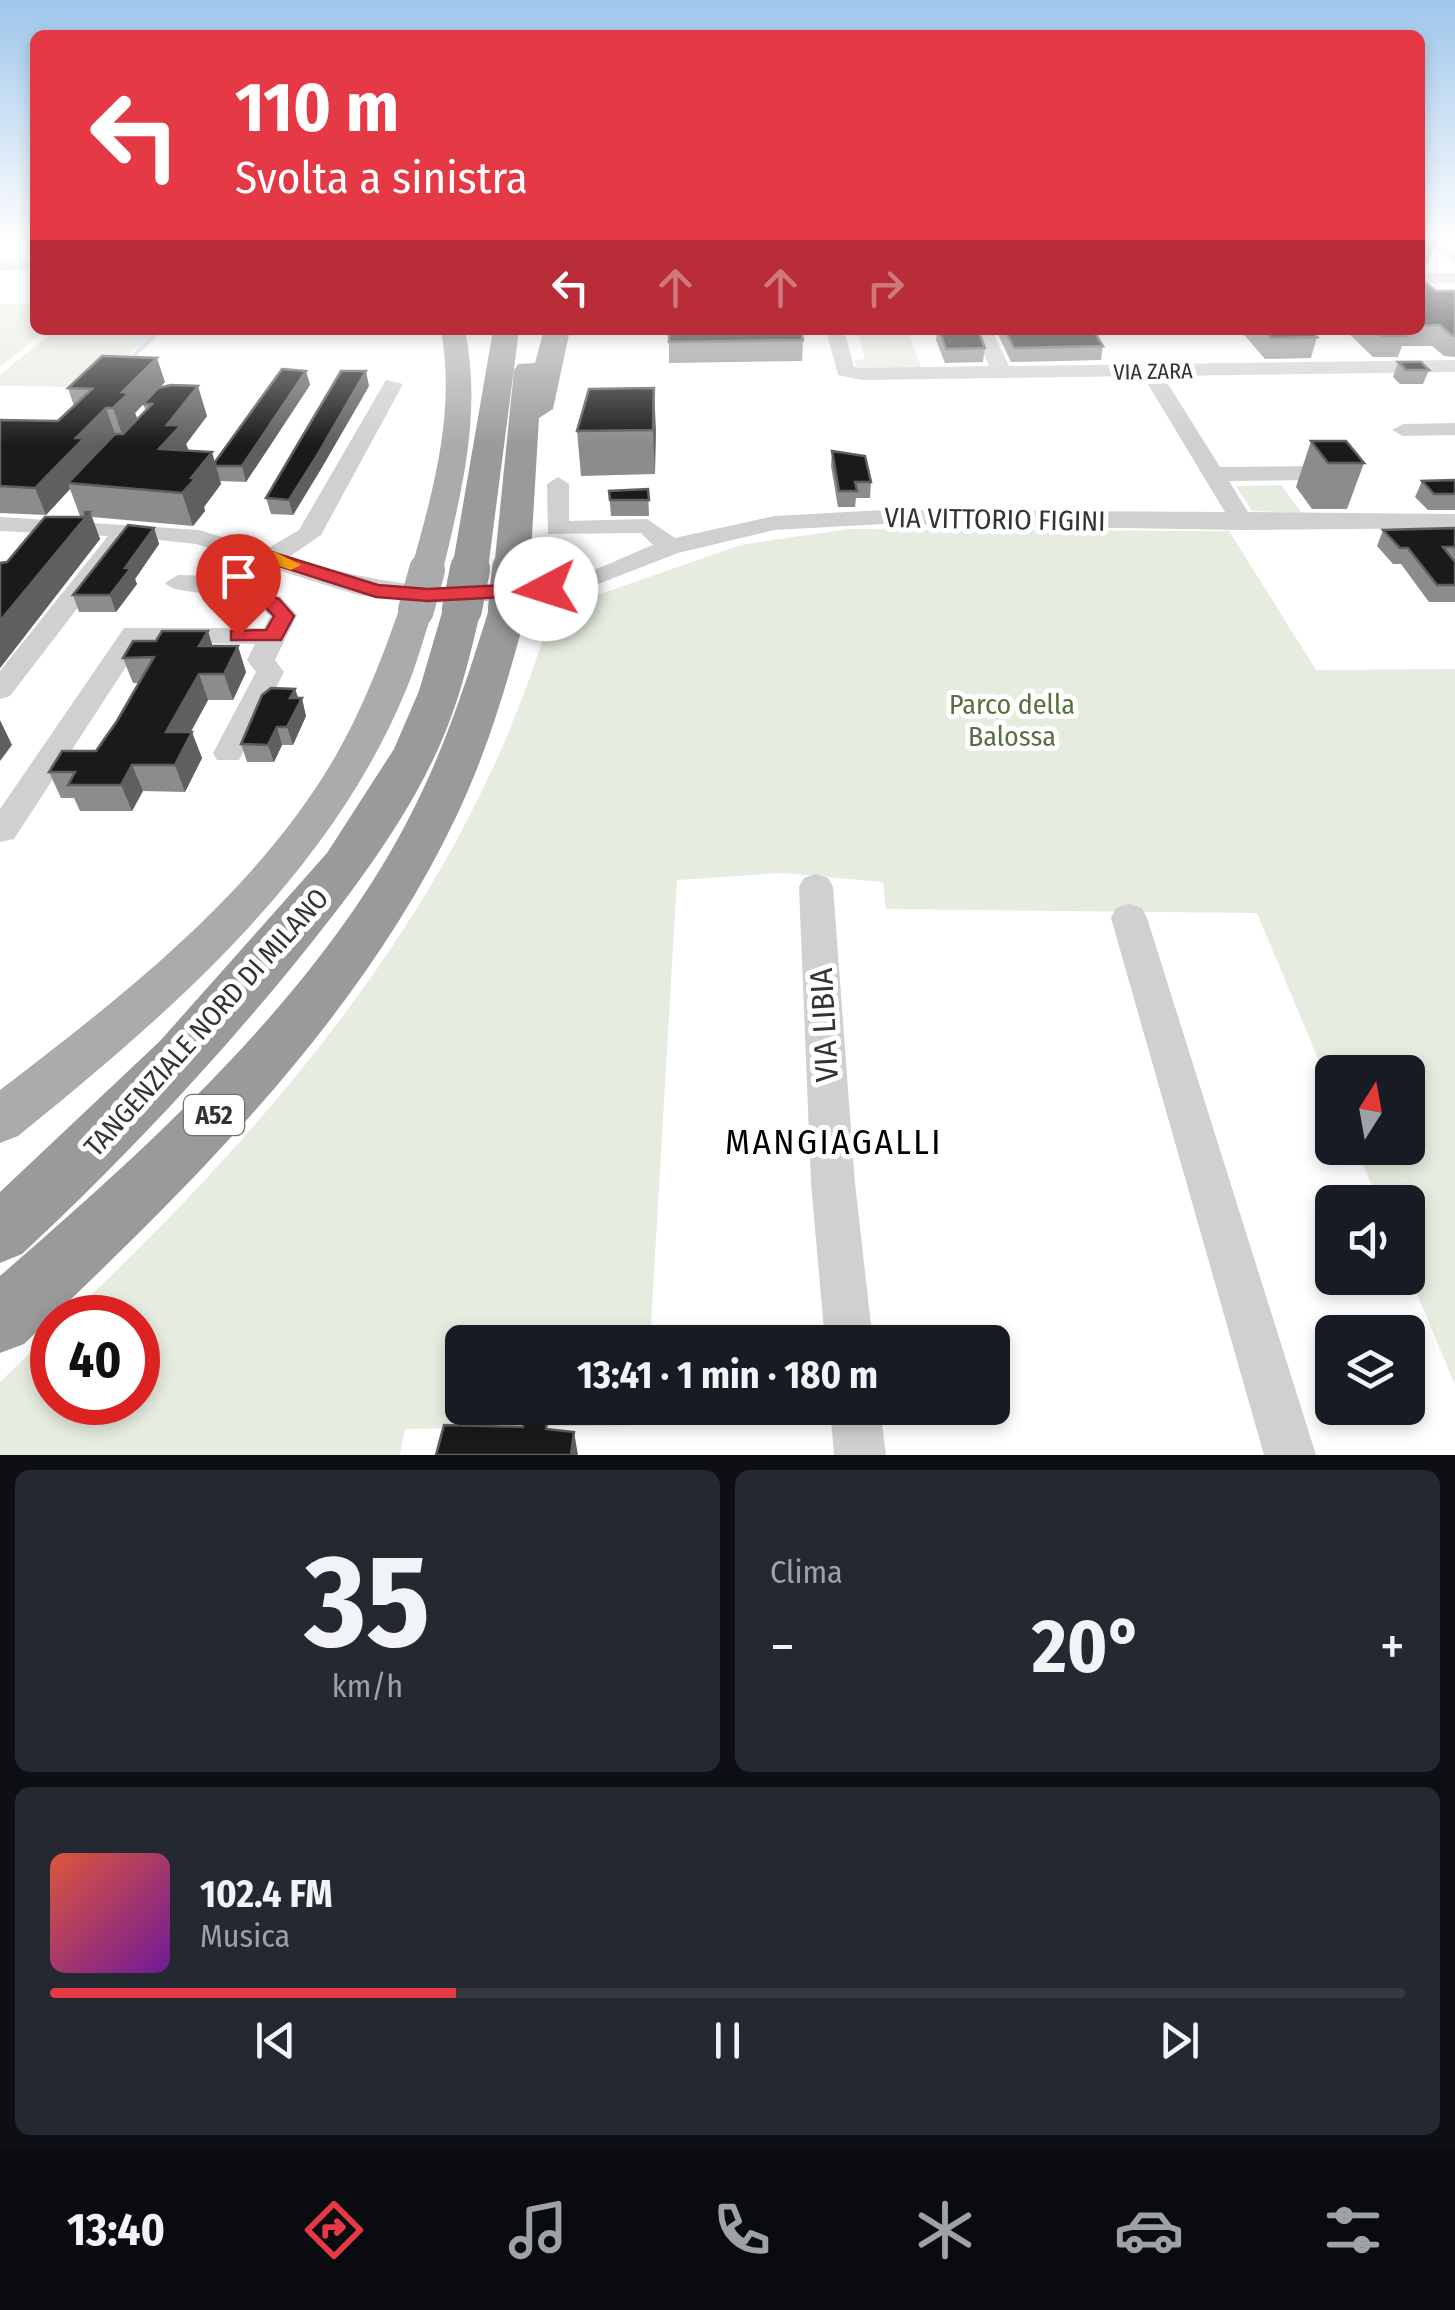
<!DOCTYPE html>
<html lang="it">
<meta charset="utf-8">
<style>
body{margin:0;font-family:"Fira Sans Condensed",sans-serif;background:#242831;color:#f1f3f6;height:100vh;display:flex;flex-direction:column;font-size:38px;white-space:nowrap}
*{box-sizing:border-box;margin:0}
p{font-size:32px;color:#9ea1a6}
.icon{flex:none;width:55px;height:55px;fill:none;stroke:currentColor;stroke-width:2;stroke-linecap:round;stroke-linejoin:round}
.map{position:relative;height:1455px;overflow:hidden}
.panel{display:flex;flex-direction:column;gap:15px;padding:15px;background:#0d0f14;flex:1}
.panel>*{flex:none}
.guide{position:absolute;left:30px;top:30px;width:1395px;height:305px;border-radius:15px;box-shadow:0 5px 15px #0003;background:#e63946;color:#fff;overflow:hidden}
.needle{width:65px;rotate:11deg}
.buttons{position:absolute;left:1315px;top:1055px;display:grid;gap:20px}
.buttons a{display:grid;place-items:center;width:110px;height:110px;border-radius:15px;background:#171b24;box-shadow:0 5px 15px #0003;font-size:50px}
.speed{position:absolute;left:30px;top:1295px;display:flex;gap:20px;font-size:50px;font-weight:700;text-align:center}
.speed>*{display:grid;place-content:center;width:130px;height:130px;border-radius:50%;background:#171b24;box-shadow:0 5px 15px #0003;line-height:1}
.speed .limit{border:15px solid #d22;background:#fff;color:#111}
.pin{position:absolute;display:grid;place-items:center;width:85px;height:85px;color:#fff;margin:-102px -42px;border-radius:50% 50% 50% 0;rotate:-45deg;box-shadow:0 0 10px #0007}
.pin .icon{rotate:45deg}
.me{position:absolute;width:110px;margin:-55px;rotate:265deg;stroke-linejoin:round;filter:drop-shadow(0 0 8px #0008)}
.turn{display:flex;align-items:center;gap:35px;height:210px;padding:0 40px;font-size:45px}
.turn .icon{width:130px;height:130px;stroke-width:2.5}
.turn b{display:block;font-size:70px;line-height:85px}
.lanes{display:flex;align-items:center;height:95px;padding:0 40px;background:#0003;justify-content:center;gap:50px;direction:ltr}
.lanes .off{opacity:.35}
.big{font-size:75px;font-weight:700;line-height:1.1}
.panel .tile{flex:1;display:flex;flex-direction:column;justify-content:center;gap:15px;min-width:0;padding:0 35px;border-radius:15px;background:#242831}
.panel .dial{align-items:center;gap:0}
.dial b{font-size:130px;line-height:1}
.song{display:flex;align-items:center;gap:30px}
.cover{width:120px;height:120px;border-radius:15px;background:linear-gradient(135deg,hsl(10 70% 55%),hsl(280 70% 35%))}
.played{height:10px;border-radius:5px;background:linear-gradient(90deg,#e63946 30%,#363941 30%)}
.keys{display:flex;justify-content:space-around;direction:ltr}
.heat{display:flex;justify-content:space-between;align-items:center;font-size:55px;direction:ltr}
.panel .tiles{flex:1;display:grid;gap:15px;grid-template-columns:1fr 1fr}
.tile:last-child{grid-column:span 2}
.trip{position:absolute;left:445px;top:1325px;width:565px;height:100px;border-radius:15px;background:#171b24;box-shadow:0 5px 15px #0003;font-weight:700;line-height:100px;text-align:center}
.tab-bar{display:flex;height:160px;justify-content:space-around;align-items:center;background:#090b0e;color:#9ea1a6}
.tab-bar .icon{width:70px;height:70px}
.tab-bar .current{color:#e63946}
.tab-bar b{font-size:45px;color:#f1f3f6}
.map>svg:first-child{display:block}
.green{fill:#e6ecdf}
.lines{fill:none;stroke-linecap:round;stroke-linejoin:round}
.stream{stroke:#cfe2ee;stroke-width:4}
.minor{fill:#d0d0d0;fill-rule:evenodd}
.major{fill:#ababab;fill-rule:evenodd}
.highway{fill:#9a9a9a;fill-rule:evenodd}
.major-bridge{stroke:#ababab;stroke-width:36}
.highway-bridge{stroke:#9a9a9a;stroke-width:40}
.wall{fill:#8c8c8c;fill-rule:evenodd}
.shaded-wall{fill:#5f5f5f}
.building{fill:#1a1a1a;stroke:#5f5f5f;stroke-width:2.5}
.route{fill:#e63946;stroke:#96252e;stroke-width:2.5}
.slow{fill:#f59e0b}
.labels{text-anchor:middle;stroke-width:10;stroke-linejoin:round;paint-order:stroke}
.far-street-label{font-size:22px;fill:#333;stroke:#fff}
.shield{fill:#fff;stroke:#707070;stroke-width:2.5}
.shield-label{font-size:25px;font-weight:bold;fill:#333}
.street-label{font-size:28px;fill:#333;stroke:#fff}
.park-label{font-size:28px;fill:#56703f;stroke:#fff}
.near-street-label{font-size:32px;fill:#333;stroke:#fff}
.near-neighbourhood-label{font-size:35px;letter-spacing:2.5px;fill:#000;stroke:#fff}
</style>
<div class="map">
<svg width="1455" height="1455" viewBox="0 0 1455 1455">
<rect width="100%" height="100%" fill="#fff"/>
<path class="green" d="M0 304H35V330H46L0 367Z
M55 330H156L95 387 0 386V375Z
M857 330H907L922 369H857L855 360 865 359Z
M1281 485 1302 513 1252 511 1236 486Z
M848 529 1229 531 1316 670 1455 669V1385L1408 1272V1202H1379L1356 1148H1408V1072H1332V1092L1257 913 886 909 883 882 781 873 677 880 650 1342H462V1408H646L645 1425 405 1429 400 1455H0V1382L52 1332V1402H138V1318L68 1317C280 1117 473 890 553 605L603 593 741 545Z"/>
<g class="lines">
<path class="stream" d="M129 360 160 330"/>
<path class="minor" d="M1423 242H1441L1455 251V264Z
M35 259V269L0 271V261Z
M1420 273H1455V283H1420Z
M826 330H844L854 367 862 368 989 366 974 330H992L1009 366 1455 360V372L1163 376 1220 467 1330 466 1341 473 1330 480 1229 481 1248 512 1455 514V528L1243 530 884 524 774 530 678 553 580 591 515 600 428 603 358 595 271 568 244 583 281 597 297 615 275 660 284 672 239 760H217L213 753 256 672 247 660 255 644 142 642 14 839 0 842V809L124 628H264L270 616C240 585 179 599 165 583L178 575 219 576 247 560 196 544 132 537 10 696 0 699V671L108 536 0 531V517L199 530 265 550 299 530 386 380 403 384 321 535 289 557C380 586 478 599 573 576 600 570 627 555 653 545L641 533 548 534 547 484 558 477 569 484V521L647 519 675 538 774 516 884 510 1225 512 1143 376 862 380 838 375Z
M1455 423V435L1403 436 1392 430 1403 424Z
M816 874 828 878 833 887 855 1183 873 1342H825L811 1183 799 887 804 878Z
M1129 904 1142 908 1147 918 1316 1455H1264L1111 918 1116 908Z
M830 1408H880L886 1455H834Z"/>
<path class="major" d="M441 330H465C482 412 462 490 443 570L427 580 411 570C433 491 456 413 441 330Z
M416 600 428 603 433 610C424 636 417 664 406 690 329 876 171 1012 18 1136L0 1143V1090C123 996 256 893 335 757 362 710 381 661 399 610L404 603Z"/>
<path class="highway" d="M493 330H519L488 569 483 577H457L452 569Z
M544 330H570L553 409 539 418 530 569 525 577H499L494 569 514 370 518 364 535 363Z
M462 598 475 601 481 609C470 656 459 703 439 747 403 827 347 899 292 967 208 1069 119 1164 22 1254L0 1263V1192L160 1041 327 853 394 749 419 691 443 609 449 601Z
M508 598 521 601 527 609C508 681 488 750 456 817 357 1025 188 1188 24 1344L0 1353V1276C150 1145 320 994 411 814 445 748 467 680 489 609L495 601Z"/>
<path class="major-bridge" d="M416 610 427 570"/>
<path class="highway-bridge" d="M462 609 470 569
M508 609 512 569"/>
</g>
<path class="wall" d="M1420 242 1435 244 1428 263H1420Z
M1420 278 1436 291H1455V357L1444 356 1432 346H1402L1398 357H1373L1345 330H1420Z
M669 330 803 340 802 361 669 363Z
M937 330H978L985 348 983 362 945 363 936 340Z
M996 330H1093L1103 346 1101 360 1011 362Z
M1240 330H1310L1317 337 1311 358 1265 359Z
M1398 362 1429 370 1423 384H1400L1393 377Z
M306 371 310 385 246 482 220 481 221 484 204 507 205 511 193 526 92 517 100 539 0 668V563L7 562 80 516 70 489 46 515 0 513V420L58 421 74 406 68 388 165 382 159 388 207 416 186 444 189 450 215 462ZM143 404 146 411 122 434 137 418 135 413Z
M369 386 321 469 293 515 271 514 266 498Z
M654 388 655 474 581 476 577 431Z
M1311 441 1364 463 1347 509H1312L1296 487Z
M832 451 871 482 870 498H856L855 507H838L831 466Z
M1455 480V510H1428L1415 497 1422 481Z
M648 489 649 516H611L609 491Z
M154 528 159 544 135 579 137 584 116 612H79L73 595Z
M1455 528V602H1429L1401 564H1393L1377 546 1383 530Z
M213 646 246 672 233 700H208L191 732 202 758 185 792 143 791 132 811H80L74 798H61L49 772 96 751 117 721 139 683H133L123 658Z
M295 689 306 716 293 745H282L274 762H247L241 744Z"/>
<path class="shaded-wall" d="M157 358 165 382 135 413 137 418 122 434 113 408 122 392Z
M306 371 310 385 246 482 242 466Z
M366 371 369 386 321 469 293 515 289 500Z
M198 386 207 416 186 444 190 457 159 449 167 425Z
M654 388 656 431 655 474 653 430Z
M106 408 115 434 68 483 70 489 46 515 35 488 76 438Z
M212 452 221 484 204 507 205 511 193 526 182 493 191 478Z
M90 512 100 539 0 668V621Z
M154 528 159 544 135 579 137 584 116 612 110 595 125 568Z
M208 631 216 657 199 646Z
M238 646 246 672 233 700 224 674Z
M199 674 208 700 176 758 166 732Z
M295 689 299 703 302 698 306 716 293 745 287 727 290 698Z
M0 720 12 745 0 761Z
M277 727 282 745 274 762 268 745Z
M192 732 202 758 185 792 175 765Z
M132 765 143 791 132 811 121 785Z
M574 1432 578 1455H571Z"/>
<path class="building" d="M1420 242H1432L1435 244H1420Z
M1420 278 1436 291H1455V336H1452L1440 325 1420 326Z
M669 330H801L803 340 669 342Z
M939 330H978L985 348 946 349Z
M1005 330H1093L1103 346 1014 348Z
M1264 330H1310L1317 337 1271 338Z
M1373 330H1399L1405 336H1380Z
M102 356 157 358 122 392 129 393 113 408H106L76 438H84L35 488 0 486V420L58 421 92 389 68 388Z
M1398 362H1421L1429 370H1406Z
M282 369 306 371 242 466H216L215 462Z
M341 371H366L318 454 289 500 266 498Z
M171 385 198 386 167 425H181L159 449 212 452 191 478 195 479 182 493 68 483 115 434H123L152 404H143L158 388Z
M654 388 653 430 577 431 589 389Z
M1311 441H1346L1364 463H1328Z
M832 451 865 456 871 482H855L857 491H839Z
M1455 480V494H1434L1422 481Z
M648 489 649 500H610L609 491Z
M85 512H90L0 621V563L7 562 45 517H85Z
M128 525 154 528 125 568H131L110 595H73Z
M1455 528V547H1443L1455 562V585H1437L1408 548H1400L1383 530Z
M162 631H208L199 646H238L224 674H199L166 732H192L175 765H132L121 785H68L75 772H49L62 751H96L117 721 154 657 123 658 133 641H156Z
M271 688 295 689 290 698H302L287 727H277L268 745 241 744 262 695Z
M524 1418 547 1421 546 1429 574 1432 571 1455H436L444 1425 523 1427Z"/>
<linearGradient id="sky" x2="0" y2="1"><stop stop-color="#9ec6ea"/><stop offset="0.54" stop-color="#fff"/><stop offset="1" stop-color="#fff" stop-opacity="0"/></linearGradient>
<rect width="1455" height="445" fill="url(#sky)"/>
<path class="route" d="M268 551 378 585 428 589 546 583 556 589 546 595 428 601 376 597 270 563 239 583 279 599 294 616 281 640H231V631L266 630 274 616 265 607 214 584Z"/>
<path class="slow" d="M262 552H275L301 565 291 570 270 563 239 583 248 590 245 594 217 588V580Z"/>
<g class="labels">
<g class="far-street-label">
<text transform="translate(1153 371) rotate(-1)" y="8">VIA ZARA</text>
</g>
<rect class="shield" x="184" y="1095" width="60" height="40" rx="8"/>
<g class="shield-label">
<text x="214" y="1124">A52</text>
</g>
<g class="street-label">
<text transform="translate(995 519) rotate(1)" y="10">VIA VITTORIO FIGINI</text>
<text transform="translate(206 1022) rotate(-48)" y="10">TANGENZIALE NORD DI MILANO</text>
</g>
<g class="park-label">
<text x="1012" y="714">Parco della<tspan x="1012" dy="32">Balossa</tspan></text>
</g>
<g class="near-street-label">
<text transform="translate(824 1025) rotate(-93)" y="11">VIA LIBIA</text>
</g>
<g class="near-neighbourhood-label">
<text x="834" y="1154">MANGIAGALLI</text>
</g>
</g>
</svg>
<div class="buttons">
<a><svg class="needle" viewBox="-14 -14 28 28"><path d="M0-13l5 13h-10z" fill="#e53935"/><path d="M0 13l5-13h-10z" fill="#9ea1a6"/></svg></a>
<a><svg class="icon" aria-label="sound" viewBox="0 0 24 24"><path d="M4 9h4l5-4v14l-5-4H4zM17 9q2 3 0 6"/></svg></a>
<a><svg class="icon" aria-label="layers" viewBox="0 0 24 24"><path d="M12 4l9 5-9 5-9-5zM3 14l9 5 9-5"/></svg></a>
</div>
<div class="speed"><div class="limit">40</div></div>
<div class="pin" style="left:238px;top:636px;background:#d93025"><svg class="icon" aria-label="arrive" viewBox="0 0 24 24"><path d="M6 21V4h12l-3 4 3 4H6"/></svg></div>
<svg class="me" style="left:546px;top:589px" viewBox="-20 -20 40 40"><circle r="19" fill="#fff"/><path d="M0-13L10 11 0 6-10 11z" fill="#e63946"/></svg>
<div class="trip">13:41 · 1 min · 180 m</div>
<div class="guide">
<div class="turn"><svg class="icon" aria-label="left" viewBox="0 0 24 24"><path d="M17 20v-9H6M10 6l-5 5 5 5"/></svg><div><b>110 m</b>Svolta a sinistra</div></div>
<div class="lanes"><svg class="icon" aria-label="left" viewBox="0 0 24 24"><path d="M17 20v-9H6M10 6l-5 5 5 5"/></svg><svg class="icon off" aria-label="ahead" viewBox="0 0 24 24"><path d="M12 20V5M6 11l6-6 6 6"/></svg><svg class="icon off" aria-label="ahead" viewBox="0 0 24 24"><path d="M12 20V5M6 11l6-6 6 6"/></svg><svg class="icon off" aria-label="right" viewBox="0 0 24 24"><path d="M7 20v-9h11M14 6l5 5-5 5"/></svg></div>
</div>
</div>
<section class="panel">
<div class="tiles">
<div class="tile dial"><b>35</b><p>km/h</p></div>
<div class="tile"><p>Clima</p>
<div class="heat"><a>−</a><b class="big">20°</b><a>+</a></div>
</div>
<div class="tile">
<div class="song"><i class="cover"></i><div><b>102.4 FM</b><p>Musica</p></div></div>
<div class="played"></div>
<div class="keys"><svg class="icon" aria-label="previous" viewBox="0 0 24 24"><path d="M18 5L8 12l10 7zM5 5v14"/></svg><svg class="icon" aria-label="pause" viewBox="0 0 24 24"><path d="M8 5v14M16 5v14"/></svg><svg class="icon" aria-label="next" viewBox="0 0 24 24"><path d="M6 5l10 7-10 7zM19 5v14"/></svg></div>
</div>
</div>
</section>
<nav class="tab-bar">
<b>13:40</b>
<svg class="icon current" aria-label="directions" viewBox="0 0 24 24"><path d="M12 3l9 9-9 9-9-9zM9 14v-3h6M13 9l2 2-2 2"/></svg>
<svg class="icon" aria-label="music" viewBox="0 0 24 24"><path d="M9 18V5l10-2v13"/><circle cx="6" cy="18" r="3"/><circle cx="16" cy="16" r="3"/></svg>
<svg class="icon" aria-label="phone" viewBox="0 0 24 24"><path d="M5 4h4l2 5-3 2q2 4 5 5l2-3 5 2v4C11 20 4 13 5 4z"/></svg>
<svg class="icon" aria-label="climate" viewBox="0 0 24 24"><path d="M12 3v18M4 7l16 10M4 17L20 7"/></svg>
<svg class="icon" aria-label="car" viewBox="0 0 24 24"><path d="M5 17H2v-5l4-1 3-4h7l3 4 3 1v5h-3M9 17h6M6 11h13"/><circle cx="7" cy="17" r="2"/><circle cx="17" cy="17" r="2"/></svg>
<svg class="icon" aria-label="filters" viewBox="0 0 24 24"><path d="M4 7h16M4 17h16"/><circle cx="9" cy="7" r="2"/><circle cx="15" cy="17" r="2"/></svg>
</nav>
